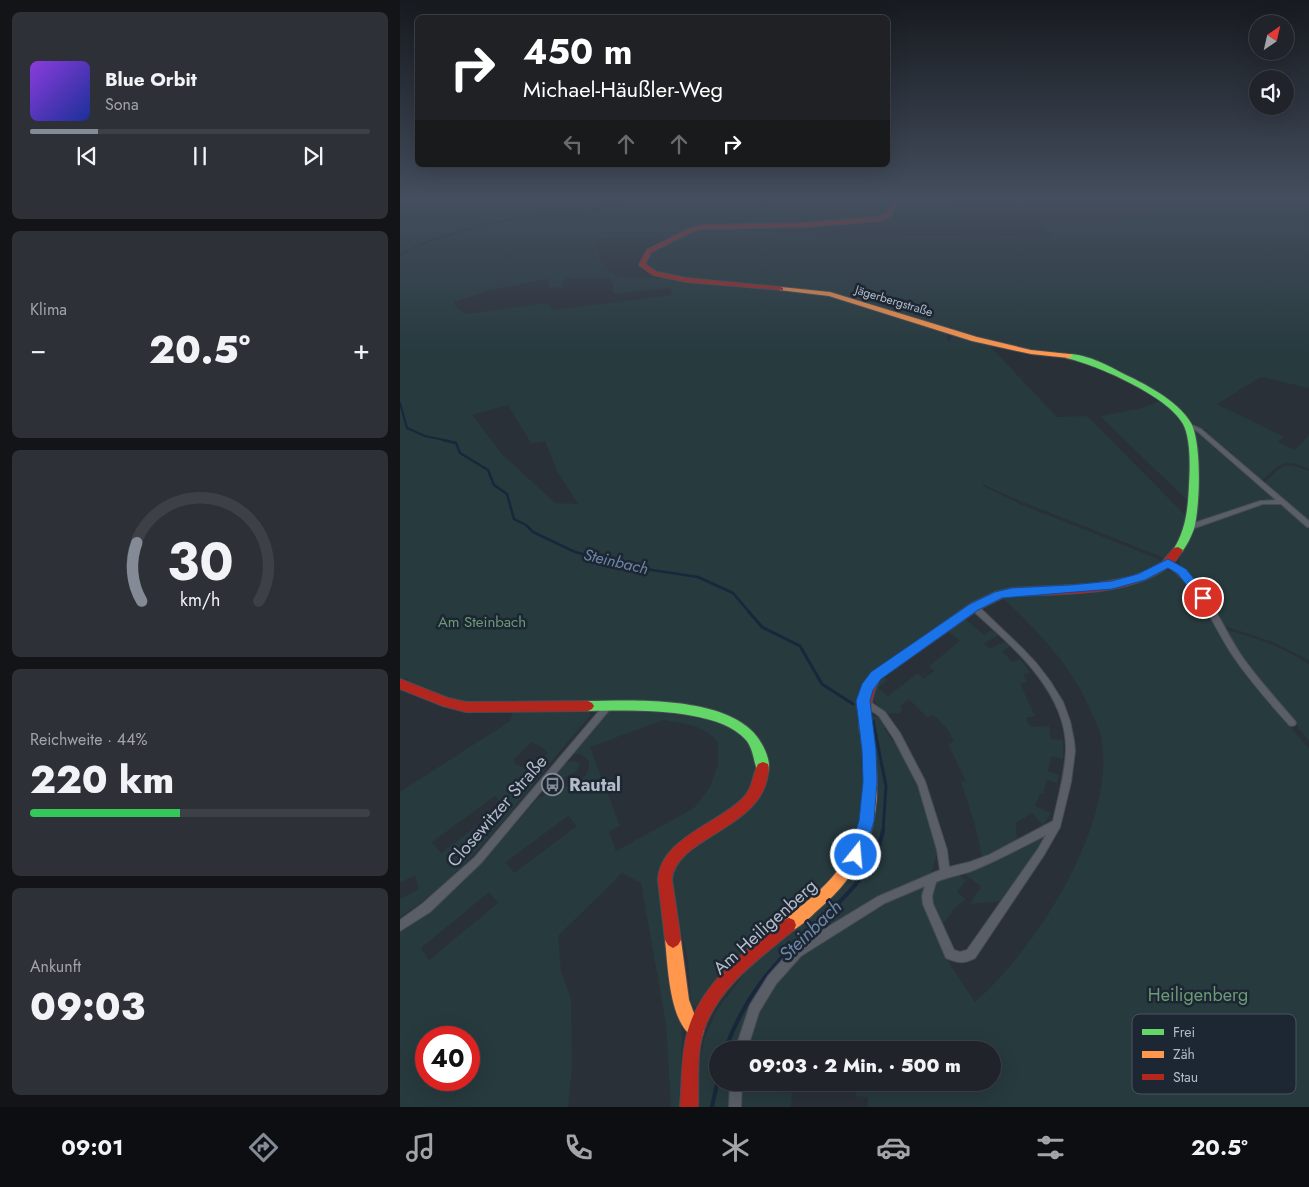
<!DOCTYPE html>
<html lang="de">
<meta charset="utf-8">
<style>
body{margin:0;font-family:Jost,sans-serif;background:#2d3036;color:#f1f3f6;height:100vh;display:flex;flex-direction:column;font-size:19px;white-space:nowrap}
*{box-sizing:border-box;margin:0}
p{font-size:16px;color:#a2a4a8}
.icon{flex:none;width:28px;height:28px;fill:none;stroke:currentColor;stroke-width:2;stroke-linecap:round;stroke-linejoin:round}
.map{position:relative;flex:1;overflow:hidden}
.sheet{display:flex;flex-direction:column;gap:12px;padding:12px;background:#121417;width:400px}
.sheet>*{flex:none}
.guide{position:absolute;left:15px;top:15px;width:475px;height:152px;border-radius:8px;box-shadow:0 5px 20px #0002,0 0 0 1px #3d4147;background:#202124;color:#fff;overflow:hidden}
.needle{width:32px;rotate:34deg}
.fabs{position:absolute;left:849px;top:15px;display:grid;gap:10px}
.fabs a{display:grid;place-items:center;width:45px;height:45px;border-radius:50%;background:#20242a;box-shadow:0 5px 20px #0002,0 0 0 1px #3d4147;font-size:25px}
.speed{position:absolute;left:15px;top:1026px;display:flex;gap:10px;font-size:25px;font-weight:700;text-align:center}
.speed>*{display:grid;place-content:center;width:65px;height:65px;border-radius:50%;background:#20242a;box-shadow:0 5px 20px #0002,0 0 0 1px #3d4147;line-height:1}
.speed .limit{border:8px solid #d22;background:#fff;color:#111}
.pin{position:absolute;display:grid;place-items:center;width:42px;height:42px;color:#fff;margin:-21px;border:2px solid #fff;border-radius:50%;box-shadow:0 1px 5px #0007}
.me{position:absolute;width:55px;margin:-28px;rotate:17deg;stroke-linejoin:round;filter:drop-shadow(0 0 4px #0008)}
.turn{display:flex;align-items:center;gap:18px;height:105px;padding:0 25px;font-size:22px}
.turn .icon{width:65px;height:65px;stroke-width:2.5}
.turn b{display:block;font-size:35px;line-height:42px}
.lanes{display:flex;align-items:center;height:48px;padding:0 25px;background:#0003;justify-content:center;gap:25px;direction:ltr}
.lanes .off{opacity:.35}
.big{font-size:38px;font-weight:800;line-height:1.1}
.sheet .tile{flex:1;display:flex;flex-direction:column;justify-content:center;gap:8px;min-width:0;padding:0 18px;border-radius:8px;background:#2d3036}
.sheet .dial{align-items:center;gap:0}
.dial svg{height:130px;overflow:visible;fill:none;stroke:#3d4147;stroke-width:7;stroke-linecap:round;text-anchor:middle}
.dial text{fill:#f1f3f6;stroke:none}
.song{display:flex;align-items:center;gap:15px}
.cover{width:60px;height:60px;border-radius:8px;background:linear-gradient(135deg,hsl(270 70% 55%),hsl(230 70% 35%))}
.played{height:5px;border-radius:2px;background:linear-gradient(90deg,#848b96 20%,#3d4147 20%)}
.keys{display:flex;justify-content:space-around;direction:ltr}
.heat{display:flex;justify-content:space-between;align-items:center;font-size:28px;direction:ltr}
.charge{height:8px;border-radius:4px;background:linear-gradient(90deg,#34c759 44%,#3d4147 0)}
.trip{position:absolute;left:309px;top:1041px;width:292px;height:50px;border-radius:25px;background:#20242a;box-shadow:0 5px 20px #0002,0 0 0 1px #3d4147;font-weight:800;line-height:50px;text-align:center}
.menu{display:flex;height:80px;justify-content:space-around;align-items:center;background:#0d0e11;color:#a2a4a8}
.menu .icon{width:35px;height:35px}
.menu .active{color:#848b96}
.menu b{font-size:22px;color:#f1f3f6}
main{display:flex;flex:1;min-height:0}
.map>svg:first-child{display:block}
.green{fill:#273a3e;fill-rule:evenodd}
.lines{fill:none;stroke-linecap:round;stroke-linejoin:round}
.stream-far4{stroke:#19273c;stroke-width:1}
.stream-far3{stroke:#19273c;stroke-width:2}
.stream-far2{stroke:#19273c;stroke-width:2.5}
.stream-far1{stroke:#19273c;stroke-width:3}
.stream{stroke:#19273c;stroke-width:4}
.street-casing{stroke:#484c55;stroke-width:2}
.fast-casing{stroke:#484c55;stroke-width:2}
.slow-casing{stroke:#484c55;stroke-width:2}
.jam-casing{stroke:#484c55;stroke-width:2}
.street{fill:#5a5e66;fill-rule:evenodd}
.fast{fill:#63d668;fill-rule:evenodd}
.slow{fill:#ff974d;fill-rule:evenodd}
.jam{fill:#b3261e;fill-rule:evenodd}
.route{fill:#1a73e8;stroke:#114b97}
.labels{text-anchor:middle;stroke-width:5;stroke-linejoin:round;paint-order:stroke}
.far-street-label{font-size:12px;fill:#b4bcc9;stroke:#1d2633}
.park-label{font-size:15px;fill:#6b9a76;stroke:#1d2633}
.water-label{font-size:16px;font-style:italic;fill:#6d86a8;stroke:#1d2633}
.near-poi-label{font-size:18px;font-weight:bold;fill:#b4bcc9;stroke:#1d2633;text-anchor:start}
.near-street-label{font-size:18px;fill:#b4bcc9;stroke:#1d2633}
.near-park-label{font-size:18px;fill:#6b9a76;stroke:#1d2633}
.near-water-label{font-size:19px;font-style:italic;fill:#6d86a8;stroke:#1d2633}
.key{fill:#1d2633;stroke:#4a5360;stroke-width:1}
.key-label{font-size:14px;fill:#b4bcc9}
</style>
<main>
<section class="sheet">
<div class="tile">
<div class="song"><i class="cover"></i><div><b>Blue Orbit</b><p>Sona</p></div></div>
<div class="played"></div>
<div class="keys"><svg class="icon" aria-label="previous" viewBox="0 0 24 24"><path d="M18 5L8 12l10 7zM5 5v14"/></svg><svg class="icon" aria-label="pause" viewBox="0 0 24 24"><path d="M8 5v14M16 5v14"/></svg><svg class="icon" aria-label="next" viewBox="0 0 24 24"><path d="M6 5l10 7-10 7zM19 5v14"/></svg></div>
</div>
<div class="tile"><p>Klima</p>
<div class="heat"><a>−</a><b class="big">20.5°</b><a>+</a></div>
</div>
<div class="tile dial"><svg viewBox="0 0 100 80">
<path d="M14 69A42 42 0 1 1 86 69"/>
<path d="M14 69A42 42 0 0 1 11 33" stroke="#848b96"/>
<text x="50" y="56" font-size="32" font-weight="700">30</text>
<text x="50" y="72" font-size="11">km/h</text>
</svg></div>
<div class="tile"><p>Reichweite · 44%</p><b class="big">220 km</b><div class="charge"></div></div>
<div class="tile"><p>Ankunft</p><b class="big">09:03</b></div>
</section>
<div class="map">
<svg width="909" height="1107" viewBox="0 0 909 1107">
<rect width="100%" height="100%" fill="#2a3038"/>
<path class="green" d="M0 199H495L487 214 481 217 402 224 308 226 274 237 194 238 198 249H194L195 247H171L169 249 194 250 188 252 199 251 200 260 206 269 219 277 264 278 432 296 547 332V341H550L553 335 587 343 657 417 687 416 788 518 776 549 768 558H764L620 501 582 484 583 486 620 504 756 558 760 561V565L738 576 709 583 659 587 619 588 599 591 571 605 474 673 462 685 459 693V717L466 748 467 780 453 853 443 870 295 1007 291 1003 288 960 270 885 274 868 279 861 349 808 365 755 318 714 117 704 116 700H111L108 704 68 703 49 699 7 683 9 679 6 678 0 680ZM166 278H209L213 284V294L270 288 273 295 154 310 146 303 65 314 55 306 54 302 90 290 148 279 149 288 162 287ZM108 405 131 443 145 441 157 471 178 504 155 503 101 453 72 415Z
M499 199H566L546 205 497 202Z
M496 204 563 208 572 210 590 211 593 215 497 217 491 215Z
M902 206 909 207 906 221 909 226V388L861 377 817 404 884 437 878 442 895 450 909 435V469C892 462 885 459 870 473 867 476 865 479 860 480L830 454 834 453 827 451 804 432 808 430 800 429 768 399 685 356 631 351 587 340 586 338 583 340 552 331V326L548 329 441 296 287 279 257 273 244 264 247 256 252 251 299 229 377 226V229L373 232 415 234 416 237 584 235 653 237 641 223 654 222 655 219 673 221 784 212Z
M763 400C770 407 782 417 786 427 792 446 791 481 789 502L700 416 738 409Z
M794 432H798L873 499 795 523C799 494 801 460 794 432Z
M886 465 895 466 909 471V523L864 483 878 470Z
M865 503C885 503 895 515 909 528V660L873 642 822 625 780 565V556L797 526Z
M766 570 778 572 794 588 858 687 909 749V1107H468V1097L456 1096V1087L444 1083 592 1082V1050H347L356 1017 370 993 402 950 398 945C364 982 348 1001 335 1050H318V1082L331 1083V1107H297L299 1066 305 1037 317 1010 351 965 461 856 468 718 480 716 488 726 484 728 492 741 496 740 518 784 538 850 530 877 525 885V889L537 936 547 960 575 1002C636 949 718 822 701 737 700 730 696 723 693 716 674 668 639 632 602 597 656 588 715 597 766 570Z
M564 618 584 635 592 630 599 635 584 643 590 649 606 641 611 646 602 651 612 662 620 659 630 672 623 675 627 681 620 684 635 716 626 718 630 727 649 726 651 739 663 740V759L651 756 648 771 659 775 657 783 647 780 643 794 640 793 635 806 651 813 643 825 632 813 616 823 617 841 582 858 575 825 561 782 566 781 548 744 554 742 548 730 534 715 527 717 509 699 500 706 502 710 499 713 486 714 470 696 482 676 488 680 478 688 488 696 518 673 524 679 534 671 529 666 560 641 546 630Z
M827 630C856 638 883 647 909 664V741L837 651 826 632Z
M184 709 189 711 190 716C128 785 79 866 0 917V899L19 889 15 875 0 883V792L110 721 113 711ZM132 742 145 749 144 750 148 753 129 770 115 764 116 762 113 760ZM95 796 104 806 41 853 32 842Z
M217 709H238L314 720 334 727 353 747 359 771 351 795 270 856 282 1039 280 1107H271L266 1024 241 883 222 873 158 936 161 972 171 999 172 1069 168 1107H0V932L38 904 65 880 138 798 181 780C187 775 191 769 188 760L181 754H173L203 716 209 712ZM263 720C285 724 303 724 318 742V764L310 787 294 808 216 851 209 832 220 826 190 747ZM168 816 177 826 114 873 106 862ZM89 892 98 903 29 960 21 948ZM26 1038H69V1080H26Z
M170 761H174L180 764 177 771 152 784 149 783 165 764Z
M642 836 645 837 646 839 603 901 570 904 581 886 563 873Z
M559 875 566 880 557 892 566 899 555 908 540 928 530 901 535 883 544 878Z
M339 1083H379L378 1093H392L391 1107H338Z"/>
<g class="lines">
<path class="stream-far4" d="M0 255 26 242 92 222 197 209 235 199"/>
<path class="stream-far3" d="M0 403 7 428 25 436 49 441"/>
<path class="stream-far2" d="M43 440 56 443 60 453 88 470 94 485 107 494 114 519 126 525 133 532 175 552 239 568 298 577 333 593 350 613"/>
<path class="stream-far1" d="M349 612 362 627 400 646 422 684 453 704
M473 721 486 786 483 831"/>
<path class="stream" d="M325 1050C337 1017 354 988 378 962 413 921 474 885 483 830
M312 1107 318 1079"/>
<defs>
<path id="street" d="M788 423 801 429 909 521V527H907L881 504H863L792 529H788L787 527 788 525 860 501 876 500 797 431 786 426V424Z
M766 561C771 561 774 564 779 567 810 589 822 628 843 658 859 680 877 700 895 721L896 723 895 725 892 726 889 725C869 702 848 679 831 653 809 618 801 590 766 565L765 563Z
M574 604 577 605 622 648 637 664 650 681 663 702 670 721 674 741 675 751 671 782 660 827 644 855 575 958C563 964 558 963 546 958L523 904 522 896 525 886 485 903 401 956 376 984 359 1012 347 1050H335L350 1005 368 976 393 948 477 897 540 870 537 850 518 785 494 739 479 716 460 703 459 701 460 699 463 698 466 699 485 712 500 733 525 781 547 850 549 867 570 862 589 855 653 821C658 798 665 774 666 750 667 691 611 645 571 609L570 607 571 605ZM646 835 638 849 567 950 560 952 554 950 533 904 532 896 536 882C549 876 562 875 574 870 599 860 622 847 646 835Z
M208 703 211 704 212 706 211 708 81 863 30 912 0 931V920L22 904 75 857 205 704Z
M330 1082H342L341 1107H329Z"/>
<path id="fast" d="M666 354C683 353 706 364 720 372 743 383 778 400 791 423 802 443 800 507 794 529 791 537 787 545 782 552H774L773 550C786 530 788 508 789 485 790 468 791 439 783 424 768 396 697 365 666 358Z
M188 701C236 700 339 695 363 746 367 754 371 764 368 772L363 774 358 772C353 761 354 750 346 740 318 707 229 710 188 711L184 709 182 706 184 703Z"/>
<path id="slow" d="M381 287 430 292 577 337 631 350 669 354 673 356 669 358 631 354 572 341 429 296 379 290V288Z
M467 732 471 733 473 737C484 808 475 861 419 909 410 917 400 928 389 932L384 930 382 925 384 920C403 904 423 890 438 870 468 833 467 782 461 737L463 733Z
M273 932 278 935 281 940 289 1000 295 1016 304 1030 302 1036 296 1038C269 1027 268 965 265 940L268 935Z"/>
<path id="jam" d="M494 199H499L490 216 480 221 403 227 303 229 293 231 251 252 245 264 257 272 286 278 381 287 383 288V290L286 282 253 275 239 265 247 250 289 229 303 225 403 223 479 217 486 214Z
M778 547 783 550C780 555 776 561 771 565 732 597 660 594 612 596L602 598 578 610 480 679C469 698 470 716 473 737L471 741 467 742 463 741 459 728V705L462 691 472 673 570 604 595 592 612 588 692 584 730 577 746 571 762 562 774 548Z
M0 679 48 698 66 702 188 701 192 703 194 706 192 709 188 711 66 712 43 706 0 689Z
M363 762 368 764C370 769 368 773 367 779 357 829 274 839 272 880L281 940 278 945 273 948 268 945 265 940 258 880C260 839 317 824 342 799 353 789 352 776 358 764Z
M389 918 394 920 396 925 394 930C361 957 318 987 304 1030 296 1054 299 1082 298 1107H280C282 1084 281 1061 286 1038 297 986 344 951 384 920Z"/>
</defs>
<use href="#street" class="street-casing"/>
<use href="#fast" class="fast-casing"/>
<use href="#slow" class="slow-casing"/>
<use href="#jam" class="jam-casing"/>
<use href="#street" class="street"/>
<use href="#fast" class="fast"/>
<use href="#slow" class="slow"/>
<use href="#jam" class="jam"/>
</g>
<linearGradient id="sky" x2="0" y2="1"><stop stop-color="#171a1f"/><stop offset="0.56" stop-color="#444e5e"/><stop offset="1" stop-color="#444e5e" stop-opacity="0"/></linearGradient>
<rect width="909" height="354" fill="url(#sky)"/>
<path class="route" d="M768 559 786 569 807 595 809 598 807 601H799L778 574 768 568 745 580 712 589 602 598 578 610 481 679 473 690 470 701 476 750 477 782 474 821 462 860 456 862 451 860 448 855 459 821 463 782 462 750 456 701 462 684 471 672 570 604 595 592 612 588 670 585 712 581 738 574Z"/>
<defs>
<symbol id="bus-ring" viewBox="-11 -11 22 22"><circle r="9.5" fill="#1d2633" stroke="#848b96" stroke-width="1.5"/><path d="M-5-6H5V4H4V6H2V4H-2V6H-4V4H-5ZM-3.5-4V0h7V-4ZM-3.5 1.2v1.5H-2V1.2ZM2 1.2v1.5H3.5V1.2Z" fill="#848b96"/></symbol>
</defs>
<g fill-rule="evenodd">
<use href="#bus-ring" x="140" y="772" width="25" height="25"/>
</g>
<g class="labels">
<g class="far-street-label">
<text transform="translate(494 301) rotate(17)" y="4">Jägerbergstraße</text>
</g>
<g class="park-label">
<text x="82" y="627">Am Steinbach</text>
</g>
<g class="water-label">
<text transform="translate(216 561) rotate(13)" y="6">Steinbach</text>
</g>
<g class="near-poi-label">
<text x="169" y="791">Rautal</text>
</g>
<g class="near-street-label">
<text transform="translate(97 811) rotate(-49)" y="6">Closewitzer Straße</text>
<text transform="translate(365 927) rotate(-42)" y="6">Am Heiligenberg</text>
</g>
<g class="near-park-label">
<text x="798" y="1001">Heiligenberg</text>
</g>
<g class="near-water-label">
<text transform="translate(410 930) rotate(-44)" y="7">Steinbach</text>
</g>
</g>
<rect x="732" y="1014" width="164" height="80" rx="8" class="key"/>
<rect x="742" y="1029" width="22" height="6" fill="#63d668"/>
<rect x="742" y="1051" width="22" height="7" fill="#ff974d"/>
<rect x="742" y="1074" width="22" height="6" fill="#b3261e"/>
<g class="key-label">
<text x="773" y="1037">Frei</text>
<text x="773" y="1059">Zäh</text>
<text x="773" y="1082">Stau</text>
</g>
</svg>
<div class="fabs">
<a><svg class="needle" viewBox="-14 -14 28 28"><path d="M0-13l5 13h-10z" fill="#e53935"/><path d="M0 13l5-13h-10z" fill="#a2a4a8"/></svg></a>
<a><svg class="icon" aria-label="sound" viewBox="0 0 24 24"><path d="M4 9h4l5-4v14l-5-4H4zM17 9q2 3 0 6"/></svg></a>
</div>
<div class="speed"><div class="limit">40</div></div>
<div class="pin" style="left:803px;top:598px;background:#d93025"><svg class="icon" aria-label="arrive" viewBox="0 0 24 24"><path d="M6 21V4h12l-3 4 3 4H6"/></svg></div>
<svg class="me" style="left:456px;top:855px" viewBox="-20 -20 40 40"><circle r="17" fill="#1a73e8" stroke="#fff" stroke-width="3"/><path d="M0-11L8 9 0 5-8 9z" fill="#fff"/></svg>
<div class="trip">09:03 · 2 Min. · 500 m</div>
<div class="guide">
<div class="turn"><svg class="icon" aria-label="right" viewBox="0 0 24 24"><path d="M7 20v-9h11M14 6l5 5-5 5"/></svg><div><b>450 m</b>Michael-Häußler-Weg</div></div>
<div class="lanes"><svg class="icon off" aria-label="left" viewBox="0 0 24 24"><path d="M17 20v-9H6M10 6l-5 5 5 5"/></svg><svg class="icon off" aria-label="ahead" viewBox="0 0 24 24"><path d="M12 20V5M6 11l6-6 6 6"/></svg><svg class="icon off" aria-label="ahead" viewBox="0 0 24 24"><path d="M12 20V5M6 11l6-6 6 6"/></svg><svg class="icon" aria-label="right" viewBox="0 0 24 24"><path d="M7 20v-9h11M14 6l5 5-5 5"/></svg></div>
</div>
</div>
</main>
<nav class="menu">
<b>09:01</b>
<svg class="icon active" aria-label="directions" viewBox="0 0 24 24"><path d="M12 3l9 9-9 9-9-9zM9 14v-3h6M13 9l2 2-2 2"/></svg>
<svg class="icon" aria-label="music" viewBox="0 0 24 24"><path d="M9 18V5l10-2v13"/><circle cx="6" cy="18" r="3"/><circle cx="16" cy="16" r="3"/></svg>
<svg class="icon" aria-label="phone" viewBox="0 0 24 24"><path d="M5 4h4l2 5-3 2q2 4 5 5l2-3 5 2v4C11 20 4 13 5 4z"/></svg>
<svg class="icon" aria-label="climate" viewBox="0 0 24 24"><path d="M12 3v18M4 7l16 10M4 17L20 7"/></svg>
<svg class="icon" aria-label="car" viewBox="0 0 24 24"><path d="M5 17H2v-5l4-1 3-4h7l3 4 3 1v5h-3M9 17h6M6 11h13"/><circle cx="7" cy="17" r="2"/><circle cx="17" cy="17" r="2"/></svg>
<svg class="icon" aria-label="filters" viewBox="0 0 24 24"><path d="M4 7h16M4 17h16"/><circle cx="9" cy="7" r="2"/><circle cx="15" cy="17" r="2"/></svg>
<b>20.5°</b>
</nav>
